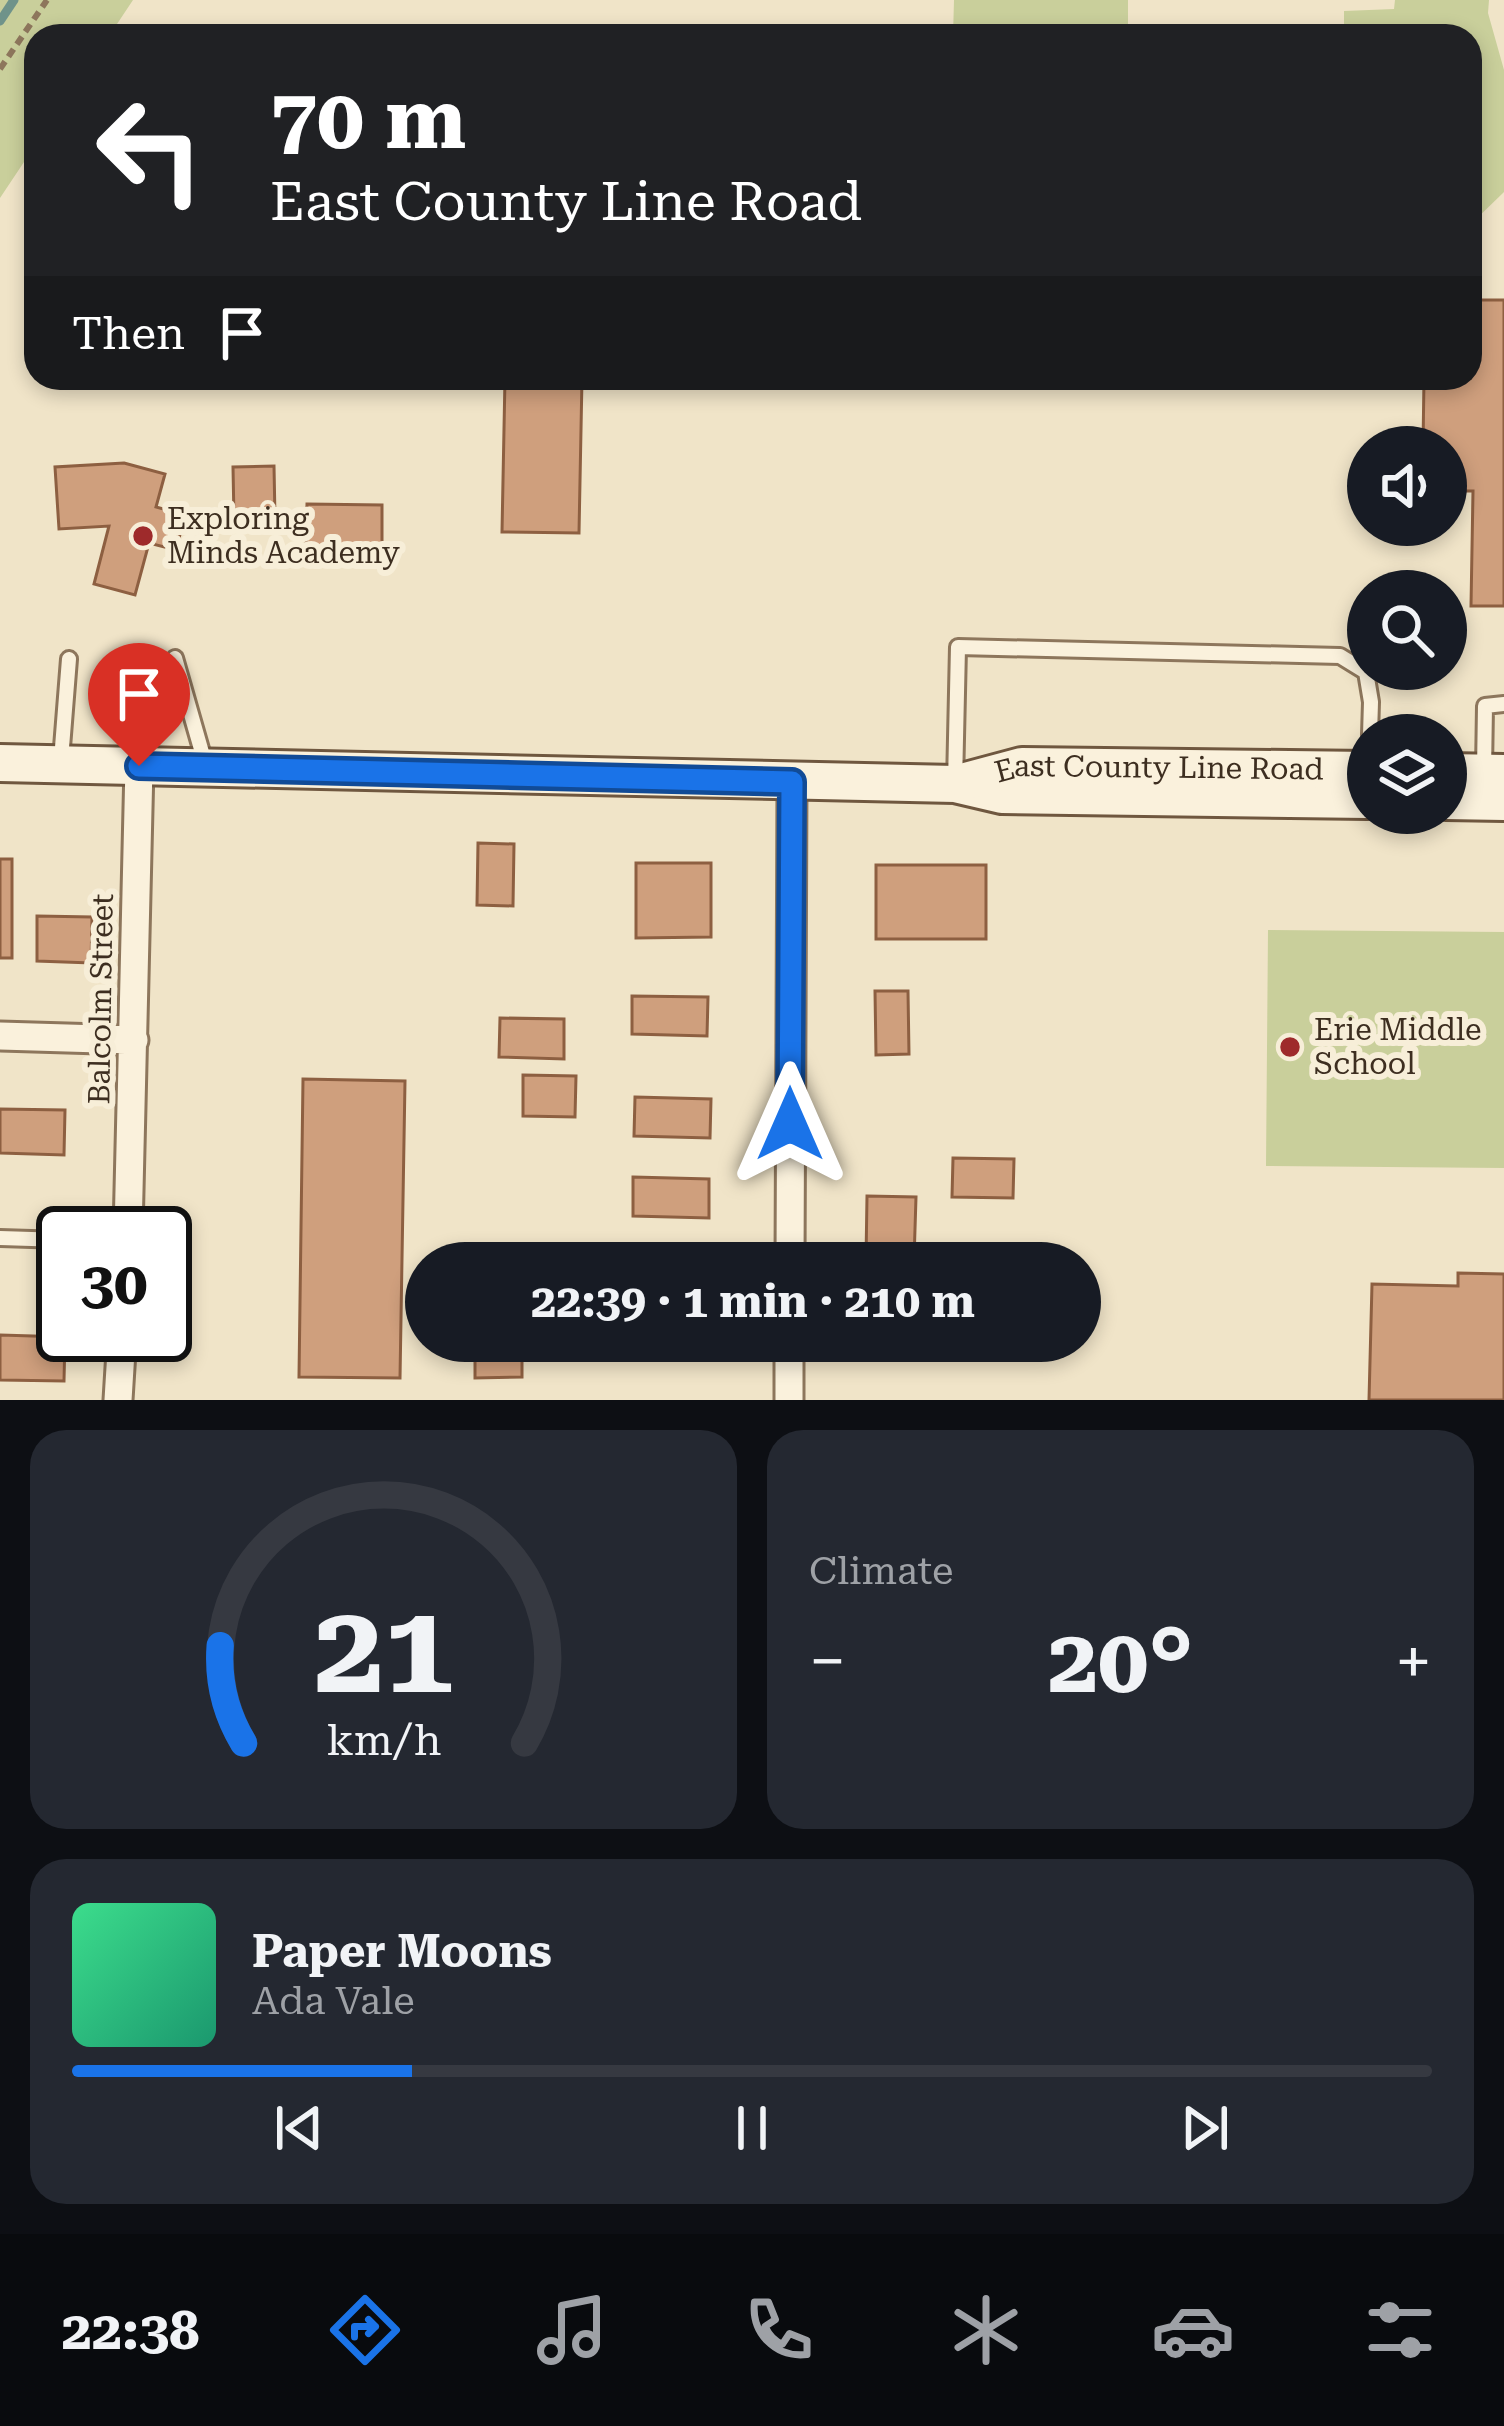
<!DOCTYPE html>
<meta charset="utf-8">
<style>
body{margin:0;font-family:"Roboto Serif",serif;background:#242831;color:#f1f3f6;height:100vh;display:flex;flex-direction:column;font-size:45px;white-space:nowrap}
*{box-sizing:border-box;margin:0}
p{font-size:39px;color:#9ea1a6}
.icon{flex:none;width:66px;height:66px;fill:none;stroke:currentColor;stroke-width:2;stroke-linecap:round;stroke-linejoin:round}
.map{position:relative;height:1400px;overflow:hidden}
.drawer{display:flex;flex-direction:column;gap:30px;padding:30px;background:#0d0f14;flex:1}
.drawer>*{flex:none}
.banner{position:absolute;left:24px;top:24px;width:1458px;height:366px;border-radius:36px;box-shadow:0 6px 18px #0003;background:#202124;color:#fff;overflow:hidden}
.controls{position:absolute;left:1347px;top:426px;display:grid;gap:24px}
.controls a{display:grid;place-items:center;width:120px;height:120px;border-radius:50%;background:#171b24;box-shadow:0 6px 18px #0003;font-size:60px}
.speed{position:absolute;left:36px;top:1206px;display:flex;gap:24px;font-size:60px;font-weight:700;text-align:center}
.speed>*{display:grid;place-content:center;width:156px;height:156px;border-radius:50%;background:#171b24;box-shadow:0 6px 18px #0003;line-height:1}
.speed .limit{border:6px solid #111;border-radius:18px;background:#fff;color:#111}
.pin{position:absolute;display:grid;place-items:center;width:102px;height:102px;color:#fff;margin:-123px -51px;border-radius:50% 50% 50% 0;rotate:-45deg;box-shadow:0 0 12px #0007}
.pin .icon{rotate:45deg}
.me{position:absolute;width:132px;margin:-66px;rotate:0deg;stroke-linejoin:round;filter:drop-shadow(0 0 9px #0008)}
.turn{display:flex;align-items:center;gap:42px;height:252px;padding:0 48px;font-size:54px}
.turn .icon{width:156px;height:156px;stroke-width:2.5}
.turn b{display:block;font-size:84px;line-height:102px}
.then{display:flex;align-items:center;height:114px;padding:0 48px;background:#0003;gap:24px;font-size:45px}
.big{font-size:90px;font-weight:700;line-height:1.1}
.drawer .tile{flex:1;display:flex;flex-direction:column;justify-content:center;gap:18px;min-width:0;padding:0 42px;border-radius:36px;background:#242831}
.drawer .dial{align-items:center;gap:0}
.dial svg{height:312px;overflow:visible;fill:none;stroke:#363941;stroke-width:7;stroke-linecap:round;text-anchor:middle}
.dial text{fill:#f1f3f6;stroke:none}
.song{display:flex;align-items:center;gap:36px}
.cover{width:144px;height:144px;border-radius:18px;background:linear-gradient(135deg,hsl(150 70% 55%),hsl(160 70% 35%))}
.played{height:12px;border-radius:6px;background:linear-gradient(90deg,#1a73e8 25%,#363941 25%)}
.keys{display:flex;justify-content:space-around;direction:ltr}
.heat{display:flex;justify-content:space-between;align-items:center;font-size:66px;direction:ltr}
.drawer .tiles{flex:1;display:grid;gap:30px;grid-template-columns:1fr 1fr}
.tile:last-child{grid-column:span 2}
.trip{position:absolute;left:405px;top:1242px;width:696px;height:120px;border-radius:60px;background:#171b24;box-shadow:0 6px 18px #0003;font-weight:700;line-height:120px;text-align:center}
.menu{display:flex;height:192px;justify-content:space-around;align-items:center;background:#090b0e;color:#9ea1a6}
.menu .icon{width:84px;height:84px}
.menu .active{color:#1a73e8}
.menu b{font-size:54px;color:#f1f3f6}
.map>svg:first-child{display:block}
.green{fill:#c9cf9b}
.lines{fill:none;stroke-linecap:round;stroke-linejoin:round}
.stream{stroke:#6f938a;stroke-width:9}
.building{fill:#cf9f7d;stroke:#8d5f41;stroke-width:3}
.lane-casing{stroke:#8d765c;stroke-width:20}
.street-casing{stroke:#8d765c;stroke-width:33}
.secondary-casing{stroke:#6f573f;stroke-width:42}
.path{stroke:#8d765c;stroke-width:6;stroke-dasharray:9 6;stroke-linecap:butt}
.lane{stroke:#faf1dc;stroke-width:14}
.street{stroke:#faf1dc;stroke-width:27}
.secondary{stroke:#faf1dc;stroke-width:36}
.route-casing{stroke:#114b97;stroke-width:30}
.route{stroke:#1a73e8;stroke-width:21}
.poi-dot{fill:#9e2a2b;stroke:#f7eed8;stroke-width:4.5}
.labels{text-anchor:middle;stroke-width:12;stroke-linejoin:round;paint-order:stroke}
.poi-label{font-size:30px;fill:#3d2e20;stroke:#f7eed8;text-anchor:start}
.street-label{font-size:30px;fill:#3d2e20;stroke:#f7eed8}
</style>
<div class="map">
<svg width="1504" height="1400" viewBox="0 0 1504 1400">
<rect width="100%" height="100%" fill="#f0e4c8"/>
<path class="green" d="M0 0H133L109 36H36V144L0 198Z
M954 0H1128V36H953Z
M1395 0H1489L1488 13 1504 70V192L1470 225V36H1344V11L1394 9Z
M1268 930 1504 932V1168L1266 1166Z"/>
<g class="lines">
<path class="stream" d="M0 21 14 0"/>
</g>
<path class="building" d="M1470 300H1504V606H1471L1473 491H1446V447H1423L1424 378H1470Z
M505 378H582L579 533 502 532Z
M124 463 165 474 156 507 185 515 176 550 149 543 135 595 94 584 109 526 59 529 55 467Z
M274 466 275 518 234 519 233 467Z
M307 504 382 505V551L306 550Z
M478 843 514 844 513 906 477 905Z
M0 859H12V958H0Z
M636 863H711V937L636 938Z
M876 865H986V939H876Z
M37 916 92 917 91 963 37 961Z
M875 991H908L909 1054 876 1055Z
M632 996 708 997 707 1036 632 1034Z
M500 1018 564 1019V1059L499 1057Z
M523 1075 576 1076 575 1117 523 1116Z
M303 1079 405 1081 400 1378 299 1377Z
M635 1097 711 1099 710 1138 634 1136Z
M0 1109 65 1110 64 1155 0 1153Z
M953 1158 1014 1159 1013 1198 952 1197Z
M633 1177 709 1179V1218L633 1216Z
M867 1196 916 1197 914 1261 866 1259Z
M1458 1273 1504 1274V1400H1369L1372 1284 1458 1286Z
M0 1335 65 1337 64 1381 0 1380Z
M475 1341H522V1377L475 1378Z
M643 1341H729V1358L644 1357Z"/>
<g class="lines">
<defs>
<path id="lane" d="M175 658 205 763
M61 760 69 659
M1484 771 1485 706 1504 704
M955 784 958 647 1340 656 1366 672 1371 702 1370 735
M0 1238 63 1240"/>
<path id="street" d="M0 1036 134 1040
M128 1233 139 766
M790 1263 792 782
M118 1400 122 1335
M789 1400V1341"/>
<g id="secondary">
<path d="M0 763 955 784 1002 795 1368 800"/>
<path d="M1446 772 1504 773"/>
<path id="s1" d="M966 781 1022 766 1368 770"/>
<path d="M1446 801 1504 802"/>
</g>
</defs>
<use href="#lane" class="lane-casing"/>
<use href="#street" class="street-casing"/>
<use href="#secondary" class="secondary-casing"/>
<path class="path" d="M0 69 47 0"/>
<use href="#lane" class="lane"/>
<use href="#street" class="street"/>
<use href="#secondary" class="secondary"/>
</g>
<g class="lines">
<defs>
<path id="route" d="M139 766 792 782 790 1124"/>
</defs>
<use href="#route" class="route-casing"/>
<use href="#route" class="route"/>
</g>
<g class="poi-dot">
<circle cx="143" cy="536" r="12"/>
<circle cx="1290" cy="1047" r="12"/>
</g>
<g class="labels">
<g class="poi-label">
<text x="167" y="529">Exploring<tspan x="167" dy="34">Minds Academy</tspan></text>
<text x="1314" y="1040">Erie Middle<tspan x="1314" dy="34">School</tspan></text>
</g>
<g class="street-label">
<text dy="10" stroke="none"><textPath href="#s1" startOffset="195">East County Line Road</textPath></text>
<text transform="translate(101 999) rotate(-89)" y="10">Balcolm Street</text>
</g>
</g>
</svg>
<div class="controls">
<a><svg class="icon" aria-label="sound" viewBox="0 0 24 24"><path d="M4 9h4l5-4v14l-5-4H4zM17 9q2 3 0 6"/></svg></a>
<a><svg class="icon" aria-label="search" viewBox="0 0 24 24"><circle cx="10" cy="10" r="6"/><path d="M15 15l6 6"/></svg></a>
<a><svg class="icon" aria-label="layers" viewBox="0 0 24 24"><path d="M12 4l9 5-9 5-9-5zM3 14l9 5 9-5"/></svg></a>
</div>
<div class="speed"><div class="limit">30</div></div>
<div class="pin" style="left:139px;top:766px;background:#d93025"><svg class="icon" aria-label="arrive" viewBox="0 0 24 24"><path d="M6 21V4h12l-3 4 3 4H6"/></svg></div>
<svg class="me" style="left:790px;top:1124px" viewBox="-20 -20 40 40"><path d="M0-17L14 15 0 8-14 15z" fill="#1a73e8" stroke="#fff" stroke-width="4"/></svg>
<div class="trip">22:39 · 1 min · 210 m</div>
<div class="banner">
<div class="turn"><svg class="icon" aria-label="left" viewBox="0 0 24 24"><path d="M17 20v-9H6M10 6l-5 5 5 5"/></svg><div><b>70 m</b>East County Line Road</div></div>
<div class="then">Then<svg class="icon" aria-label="arrive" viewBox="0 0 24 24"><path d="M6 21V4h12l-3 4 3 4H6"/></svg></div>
</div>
</div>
<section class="drawer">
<div class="tiles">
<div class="tile dial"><svg viewBox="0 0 100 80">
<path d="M14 69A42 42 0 1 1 86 69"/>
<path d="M14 69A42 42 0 0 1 8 44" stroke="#1a73e8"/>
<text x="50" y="56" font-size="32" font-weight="700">21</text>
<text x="50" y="72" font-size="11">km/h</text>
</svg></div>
<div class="tile"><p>Climate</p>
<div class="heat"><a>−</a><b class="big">20°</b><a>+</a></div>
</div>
<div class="tile">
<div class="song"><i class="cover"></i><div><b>Paper Moons</b><p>Ada Vale</p></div></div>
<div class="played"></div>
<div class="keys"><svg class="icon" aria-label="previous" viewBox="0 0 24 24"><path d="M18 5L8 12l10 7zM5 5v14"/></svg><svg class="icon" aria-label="pause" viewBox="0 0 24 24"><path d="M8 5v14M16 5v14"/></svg><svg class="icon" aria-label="next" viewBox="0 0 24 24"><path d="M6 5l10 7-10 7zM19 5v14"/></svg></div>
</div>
</div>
</section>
<nav class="menu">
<b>22:38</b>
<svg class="icon active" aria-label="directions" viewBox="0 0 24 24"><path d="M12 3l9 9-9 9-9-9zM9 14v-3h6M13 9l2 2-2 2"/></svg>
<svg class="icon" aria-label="music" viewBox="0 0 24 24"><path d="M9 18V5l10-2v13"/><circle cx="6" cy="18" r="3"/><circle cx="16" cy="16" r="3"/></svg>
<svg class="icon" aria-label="phone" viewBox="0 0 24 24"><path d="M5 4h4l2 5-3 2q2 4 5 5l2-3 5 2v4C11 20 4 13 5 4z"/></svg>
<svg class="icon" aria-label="climate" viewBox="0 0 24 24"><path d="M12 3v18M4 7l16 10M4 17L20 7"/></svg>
<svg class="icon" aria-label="car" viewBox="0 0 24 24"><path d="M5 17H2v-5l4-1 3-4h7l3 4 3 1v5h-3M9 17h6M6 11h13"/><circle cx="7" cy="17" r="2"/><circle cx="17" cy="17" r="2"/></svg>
<svg class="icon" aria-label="filters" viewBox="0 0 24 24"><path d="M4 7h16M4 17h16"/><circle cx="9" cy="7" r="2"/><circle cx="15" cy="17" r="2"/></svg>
</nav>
